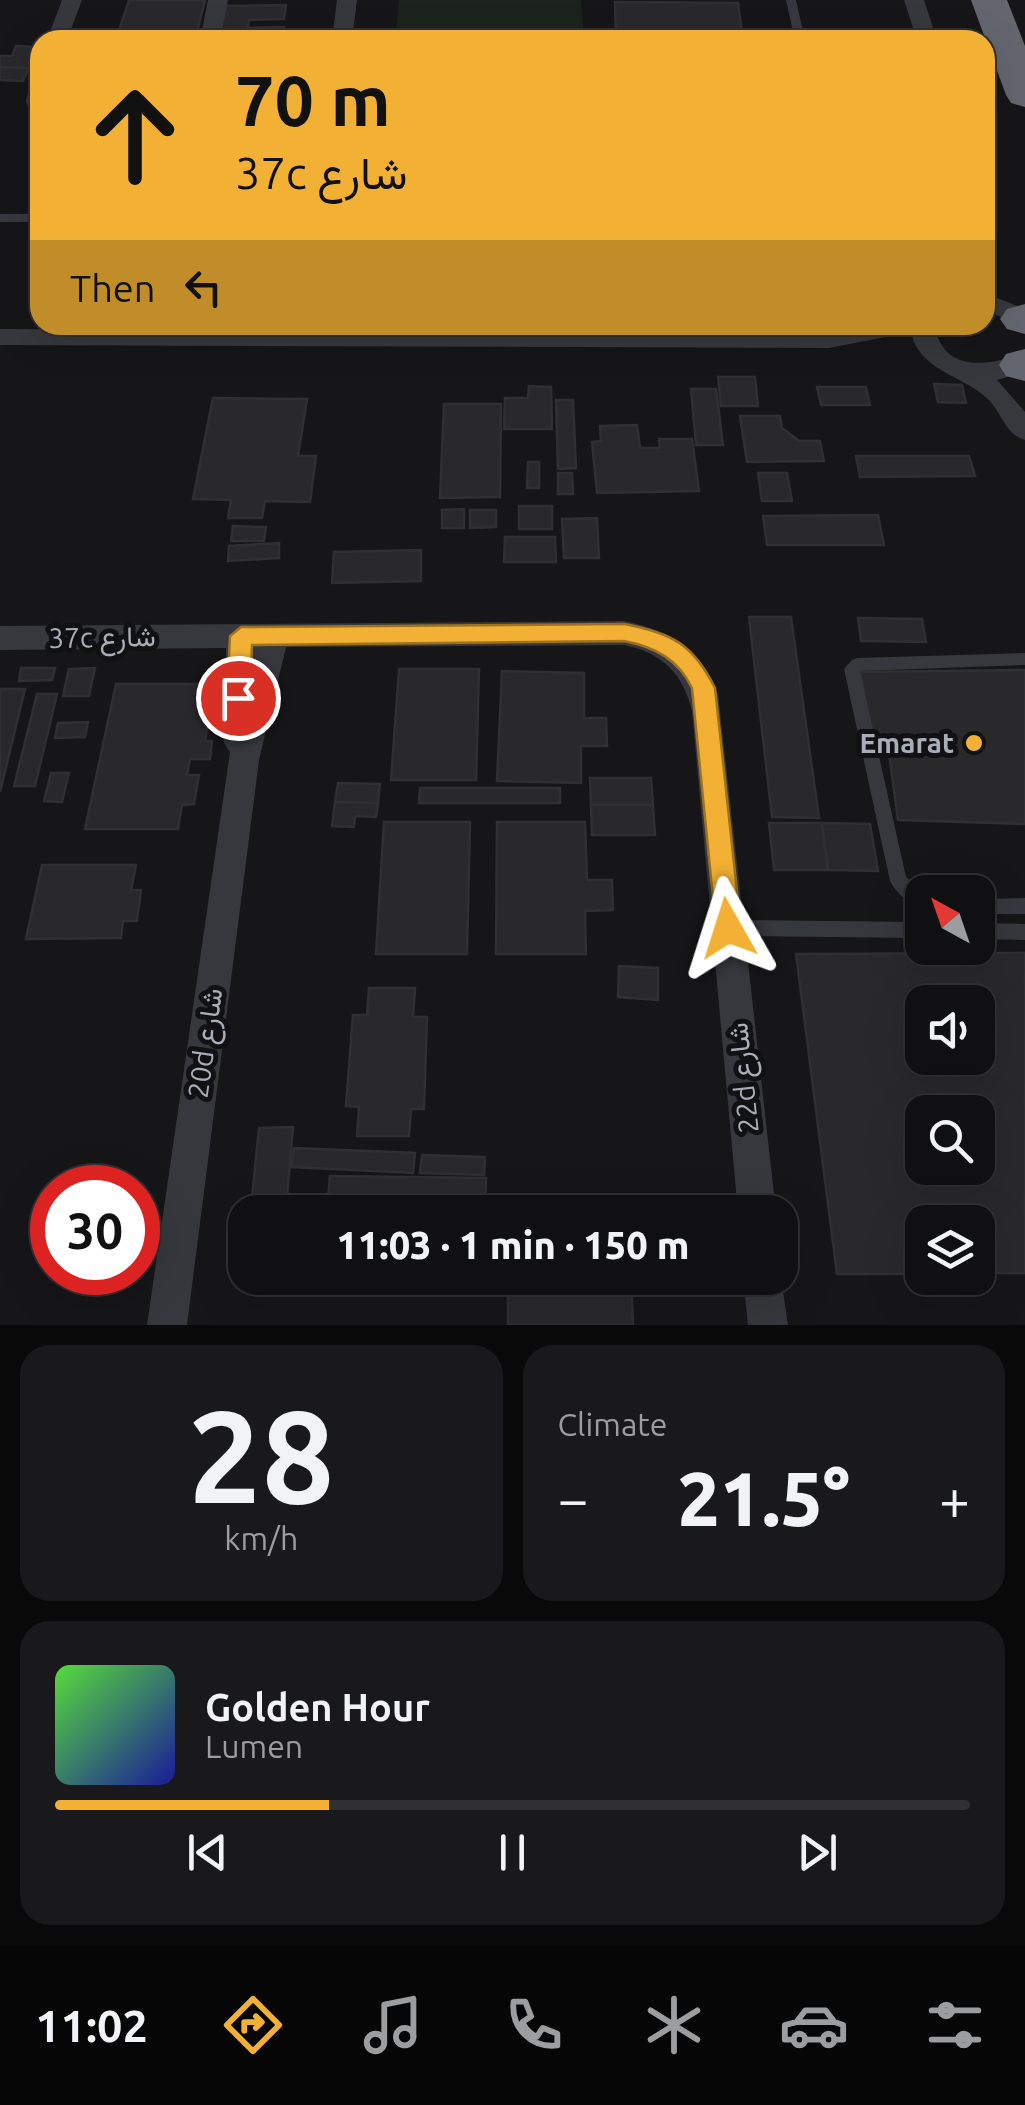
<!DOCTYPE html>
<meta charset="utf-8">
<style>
body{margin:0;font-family:Ubuntu,Vazirmatn,sans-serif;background:#19191b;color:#f1f3f6;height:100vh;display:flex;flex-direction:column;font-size:38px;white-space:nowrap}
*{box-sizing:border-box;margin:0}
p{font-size:32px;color:#9c9d9f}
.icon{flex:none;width:55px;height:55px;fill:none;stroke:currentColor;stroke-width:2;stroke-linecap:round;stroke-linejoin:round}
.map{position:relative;height:1325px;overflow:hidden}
.sheet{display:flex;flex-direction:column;gap:20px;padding:20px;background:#09090a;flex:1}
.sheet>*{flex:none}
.hud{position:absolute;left:30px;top:30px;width:965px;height:305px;border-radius:30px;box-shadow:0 10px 40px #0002,0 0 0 2px #303032;background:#f2b134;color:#111;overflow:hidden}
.needle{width:65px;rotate:320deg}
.buttons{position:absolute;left:905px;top:875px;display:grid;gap:20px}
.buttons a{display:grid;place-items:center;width:90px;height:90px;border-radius:20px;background:#101012;box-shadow:0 10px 40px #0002,0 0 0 2px #303032;font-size:50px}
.speed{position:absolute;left:30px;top:1165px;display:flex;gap:20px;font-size:50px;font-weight:700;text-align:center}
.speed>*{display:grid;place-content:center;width:130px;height:130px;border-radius:50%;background:#101012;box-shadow:0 10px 40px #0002,0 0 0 2px #303032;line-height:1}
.speed .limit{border:15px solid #d22;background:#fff;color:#111}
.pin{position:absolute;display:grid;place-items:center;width:85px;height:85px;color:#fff;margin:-42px;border:5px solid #fff;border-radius:50%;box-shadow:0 2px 10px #0007}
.me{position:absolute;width:110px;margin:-55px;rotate:354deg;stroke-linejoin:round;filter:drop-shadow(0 0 8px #0008)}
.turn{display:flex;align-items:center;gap:35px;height:210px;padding:0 40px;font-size:45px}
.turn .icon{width:130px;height:130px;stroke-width:2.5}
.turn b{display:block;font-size:70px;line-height:85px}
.then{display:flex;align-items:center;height:95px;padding:0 40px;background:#0003;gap:20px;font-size:38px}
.big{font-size:75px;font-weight:800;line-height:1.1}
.sheet .tile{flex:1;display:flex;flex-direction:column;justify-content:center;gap:15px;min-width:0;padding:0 35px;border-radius:30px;background:#19191b}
.sheet .dial{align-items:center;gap:0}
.dial b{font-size:130px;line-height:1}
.song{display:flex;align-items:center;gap:30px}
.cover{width:120px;height:120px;border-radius:15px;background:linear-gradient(135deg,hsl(110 70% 55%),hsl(240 70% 35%))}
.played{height:10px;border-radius:5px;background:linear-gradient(90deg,#f2b134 30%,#303032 30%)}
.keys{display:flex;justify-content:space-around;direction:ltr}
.heat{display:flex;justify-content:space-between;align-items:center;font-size:55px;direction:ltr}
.sheet .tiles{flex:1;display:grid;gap:20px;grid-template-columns:1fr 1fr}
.tile:last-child{grid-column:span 2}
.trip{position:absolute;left:228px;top:1195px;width:570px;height:100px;border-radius:30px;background:#101012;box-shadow:0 10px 40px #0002,0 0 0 2px #303032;font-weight:800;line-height:100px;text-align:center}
.menu{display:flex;height:160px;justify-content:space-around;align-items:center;background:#060607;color:#9c9d9f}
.menu .icon{width:70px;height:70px}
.menu .current{color:#f2b134}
.menu b{font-size:45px;color:#f1f3f6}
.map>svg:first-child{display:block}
.green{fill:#1c231d}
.building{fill:#29292c;stroke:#303034;stroke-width:2.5;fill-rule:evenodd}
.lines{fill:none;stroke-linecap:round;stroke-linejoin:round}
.service{fill:#37383d;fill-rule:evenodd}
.minor{fill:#37383d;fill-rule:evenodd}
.motorway{fill:#63666e;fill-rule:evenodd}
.route{fill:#f2b134;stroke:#9d7322;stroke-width:2.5}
.poi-dot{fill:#f2b134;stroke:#111113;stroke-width:4}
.labels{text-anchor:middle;stroke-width:10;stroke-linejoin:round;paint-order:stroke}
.street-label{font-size:28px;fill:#a8adb8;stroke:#111113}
.poi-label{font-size:28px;font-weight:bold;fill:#a8adb8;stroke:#111113;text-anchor:end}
</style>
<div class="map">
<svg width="1025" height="1325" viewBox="0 0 1025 1325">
<rect width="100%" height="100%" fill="#161618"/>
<path class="green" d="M399 0H581L584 37 395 40Z"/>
<path class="building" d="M129 0H205L195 40H116Z
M615 2 738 3 743 40 616 39Z
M286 5 284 19 249 20 248 28 284 27 283 40H218L224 6Z
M16 46 39 47 29 68 0 67V56H12Z
M0 67 29 68 23 81 0 80Z
M718 377H755L758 406H721Z
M934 384 962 385 966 403 938 402Z
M529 386 551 387 552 429H504L505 398H528Z
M817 387H866L870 405H821Z
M691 389H716L723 445H696Z
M213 398 307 399 298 456H316L310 502 265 501 262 518H228L231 500 193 499Z
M556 400H573L576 468 558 469Z
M444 404H501L500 497 440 498Z
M740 416H780L782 428 799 441H820L824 461 747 462Z
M637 425 640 448H660L659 439H692L699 491 597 493 592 442 601 441 600 426Z
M856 456H969L975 476 860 477Z
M528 462H539V488H527Z
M558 473H572L573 494H558Z
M758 473H787L792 501H762Z
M519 506H552V529H519Z
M464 509V528H442V510Z
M470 510H496V527L470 528Z
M878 515 884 545H767L763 516Z
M597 518 599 558H564L562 519Z
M233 526 266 527 264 541H231Z
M505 537H555L556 562H504Z
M279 543V558L228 561 229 546Z
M421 550V581L332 583 334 552Z
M749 617H791L819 818 772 817Z
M858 618 922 619 926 642 861 641Z
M21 668H55L52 680 19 681Z
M95 668 89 696H63L69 669Z
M399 669H479L476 780H391Z
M1025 670V824L898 820 888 746 873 742 860 672Z
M502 671 584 673V718H606L607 746H581V783L497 781Z
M116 684H201L198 701H211L205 741H212L210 759H190L187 775H199L194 804 182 805 178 829H85Z
M0 689H25L0 792Z
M37 694H57L35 786H14Z
M88 722 85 737 55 738 58 723Z
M51 773H69L62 802 44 801Z
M590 778H651L653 805H591Z
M338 783 380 784 378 803 335 802Z
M420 788H560V803H419Z
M335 802 378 803 376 817 355 816 354 827 332 826Z
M591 805H653L655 835H592Z
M384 822H470L467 954H376Z
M497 822H585L587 880H612L613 910 585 911 586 954H496Z
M769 823H822L828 870H774Z
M822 823 870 824 878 871 828 870Z
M42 865H136L131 890H141L137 921H123L121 938 26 939Z
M1025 953V1273H978V1222H922V1274H837L796 954ZM922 1002H978V1058H922ZM922 1112H978V1168H922Z
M619 966 658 968V1000L618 997Z
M369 988H415L413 1017H427L424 1109H411L409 1136H357L359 1107 346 1106 353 1015H367Z
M293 1127 287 1197 252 1198 259 1128Z
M294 1148 415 1153 413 1173 292 1167Z
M422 1155 485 1157 484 1175 420 1173Z
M330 1176 486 1178 485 1212H327Z
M275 1203H307L306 1212H274Z
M322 1278H483L482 1287 321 1285Z
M508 1278H631L633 1325H508Z"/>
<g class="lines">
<path class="service" d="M786 0H796L805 40H795Z
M0 214H40V222H0Z
M1025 653V665L860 671 906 877 923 892 922 909C911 906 895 892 890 881L844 669 852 660 857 658Z
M1025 898V914H978V899Z
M728 920 922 922V938L728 936 722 933 719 928 722 923Z
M978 923 1025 924V940L978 939Z"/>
<path class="minor" d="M62 0H82L67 40H47Z
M208 0H228L220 40H200Z
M337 0H357L352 40H332Z
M904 0H924L937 40H917Z
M40 79V119L32 118 26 101 30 85Z
M985 293 1025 309V329L985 309Z
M865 325H934C945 376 989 364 1025 354V372L997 380 1025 412V440C1006 435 1001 412 988 399 963 375 919 371 911 332L829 348 0 345V329L829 332Z
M624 621C671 631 700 648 718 694L776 1212H738L692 711C683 673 662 653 624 645L286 647 259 760 187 1325H147L230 752 224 743 226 648 0 650V626Z
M780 1271 788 1325H748L743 1278H780Z"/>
<path class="motorway" d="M971 0H1007L1025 46V107L1011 103 1006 95Z
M1025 304V334L1007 329 1000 319 1007 309Z
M1025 349V381L1006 376 999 365 1006 354Z"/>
</g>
<path class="route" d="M624 624C672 633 693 644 715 688L741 928 738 936 728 940 719 936 716 928 692 688C678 659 655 647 624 641L252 645 250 698 246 705H230L227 698 230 636 241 627Z"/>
<circle class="poi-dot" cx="974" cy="743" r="10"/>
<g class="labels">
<g class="street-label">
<text transform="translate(102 637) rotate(-1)" y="10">37c شارع</text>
<text transform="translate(205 1043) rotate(-82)" y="10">20d شارع</text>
<text transform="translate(743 1078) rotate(-96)" y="10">22d شارع</text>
</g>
<g class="poi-label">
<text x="954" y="753">Emarat</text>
</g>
</g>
</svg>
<div class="buttons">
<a><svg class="needle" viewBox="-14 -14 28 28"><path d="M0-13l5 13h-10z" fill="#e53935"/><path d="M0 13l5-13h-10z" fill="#9c9d9f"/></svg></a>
<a><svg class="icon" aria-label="sound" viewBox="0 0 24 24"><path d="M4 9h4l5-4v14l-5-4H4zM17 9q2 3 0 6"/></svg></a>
<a><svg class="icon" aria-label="search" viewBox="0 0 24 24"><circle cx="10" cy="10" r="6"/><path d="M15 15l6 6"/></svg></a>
<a><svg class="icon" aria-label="layers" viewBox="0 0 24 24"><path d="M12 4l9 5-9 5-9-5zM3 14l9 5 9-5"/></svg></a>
</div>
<div class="speed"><div class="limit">30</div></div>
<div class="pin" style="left:238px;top:698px;background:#d93025"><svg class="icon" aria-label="arrive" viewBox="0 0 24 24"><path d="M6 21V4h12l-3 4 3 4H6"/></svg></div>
<svg class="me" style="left:728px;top:928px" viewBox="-20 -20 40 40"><path d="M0-17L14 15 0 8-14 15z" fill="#f2b134" stroke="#fff" stroke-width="4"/></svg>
<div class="trip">11:03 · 1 min · 150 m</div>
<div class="hud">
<div class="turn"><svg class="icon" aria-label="ahead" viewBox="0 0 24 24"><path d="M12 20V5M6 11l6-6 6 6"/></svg><div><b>70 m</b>37c شارع</div></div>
<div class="then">Then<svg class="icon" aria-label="left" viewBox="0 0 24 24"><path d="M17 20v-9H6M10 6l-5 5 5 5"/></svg></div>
</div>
</div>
<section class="sheet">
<div class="tiles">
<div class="tile dial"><b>28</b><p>km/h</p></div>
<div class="tile"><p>Climate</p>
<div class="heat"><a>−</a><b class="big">21.5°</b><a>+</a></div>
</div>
<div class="tile">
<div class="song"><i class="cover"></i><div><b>Golden Hour</b><p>Lumen</p></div></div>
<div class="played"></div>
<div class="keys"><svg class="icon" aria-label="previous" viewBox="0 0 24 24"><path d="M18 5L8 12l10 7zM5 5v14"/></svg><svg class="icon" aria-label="pause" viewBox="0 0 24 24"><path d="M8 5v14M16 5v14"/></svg><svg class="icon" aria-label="next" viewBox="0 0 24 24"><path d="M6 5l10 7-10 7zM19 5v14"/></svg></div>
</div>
</div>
</section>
<nav class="menu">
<b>11:02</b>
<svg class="icon current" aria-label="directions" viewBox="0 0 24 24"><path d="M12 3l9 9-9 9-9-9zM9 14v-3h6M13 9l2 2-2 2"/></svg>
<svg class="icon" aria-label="music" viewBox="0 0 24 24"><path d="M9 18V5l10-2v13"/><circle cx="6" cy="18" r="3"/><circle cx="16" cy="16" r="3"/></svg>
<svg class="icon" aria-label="phone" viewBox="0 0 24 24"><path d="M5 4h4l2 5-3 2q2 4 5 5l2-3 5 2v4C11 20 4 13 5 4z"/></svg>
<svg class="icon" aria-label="climate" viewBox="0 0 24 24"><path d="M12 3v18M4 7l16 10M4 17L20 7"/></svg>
<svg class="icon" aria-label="car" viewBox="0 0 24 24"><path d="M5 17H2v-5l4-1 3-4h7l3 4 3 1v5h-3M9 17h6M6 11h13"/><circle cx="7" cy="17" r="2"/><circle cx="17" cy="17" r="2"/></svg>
<svg class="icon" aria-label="filters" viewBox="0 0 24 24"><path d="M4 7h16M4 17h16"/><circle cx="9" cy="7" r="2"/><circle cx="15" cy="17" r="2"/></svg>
</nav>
